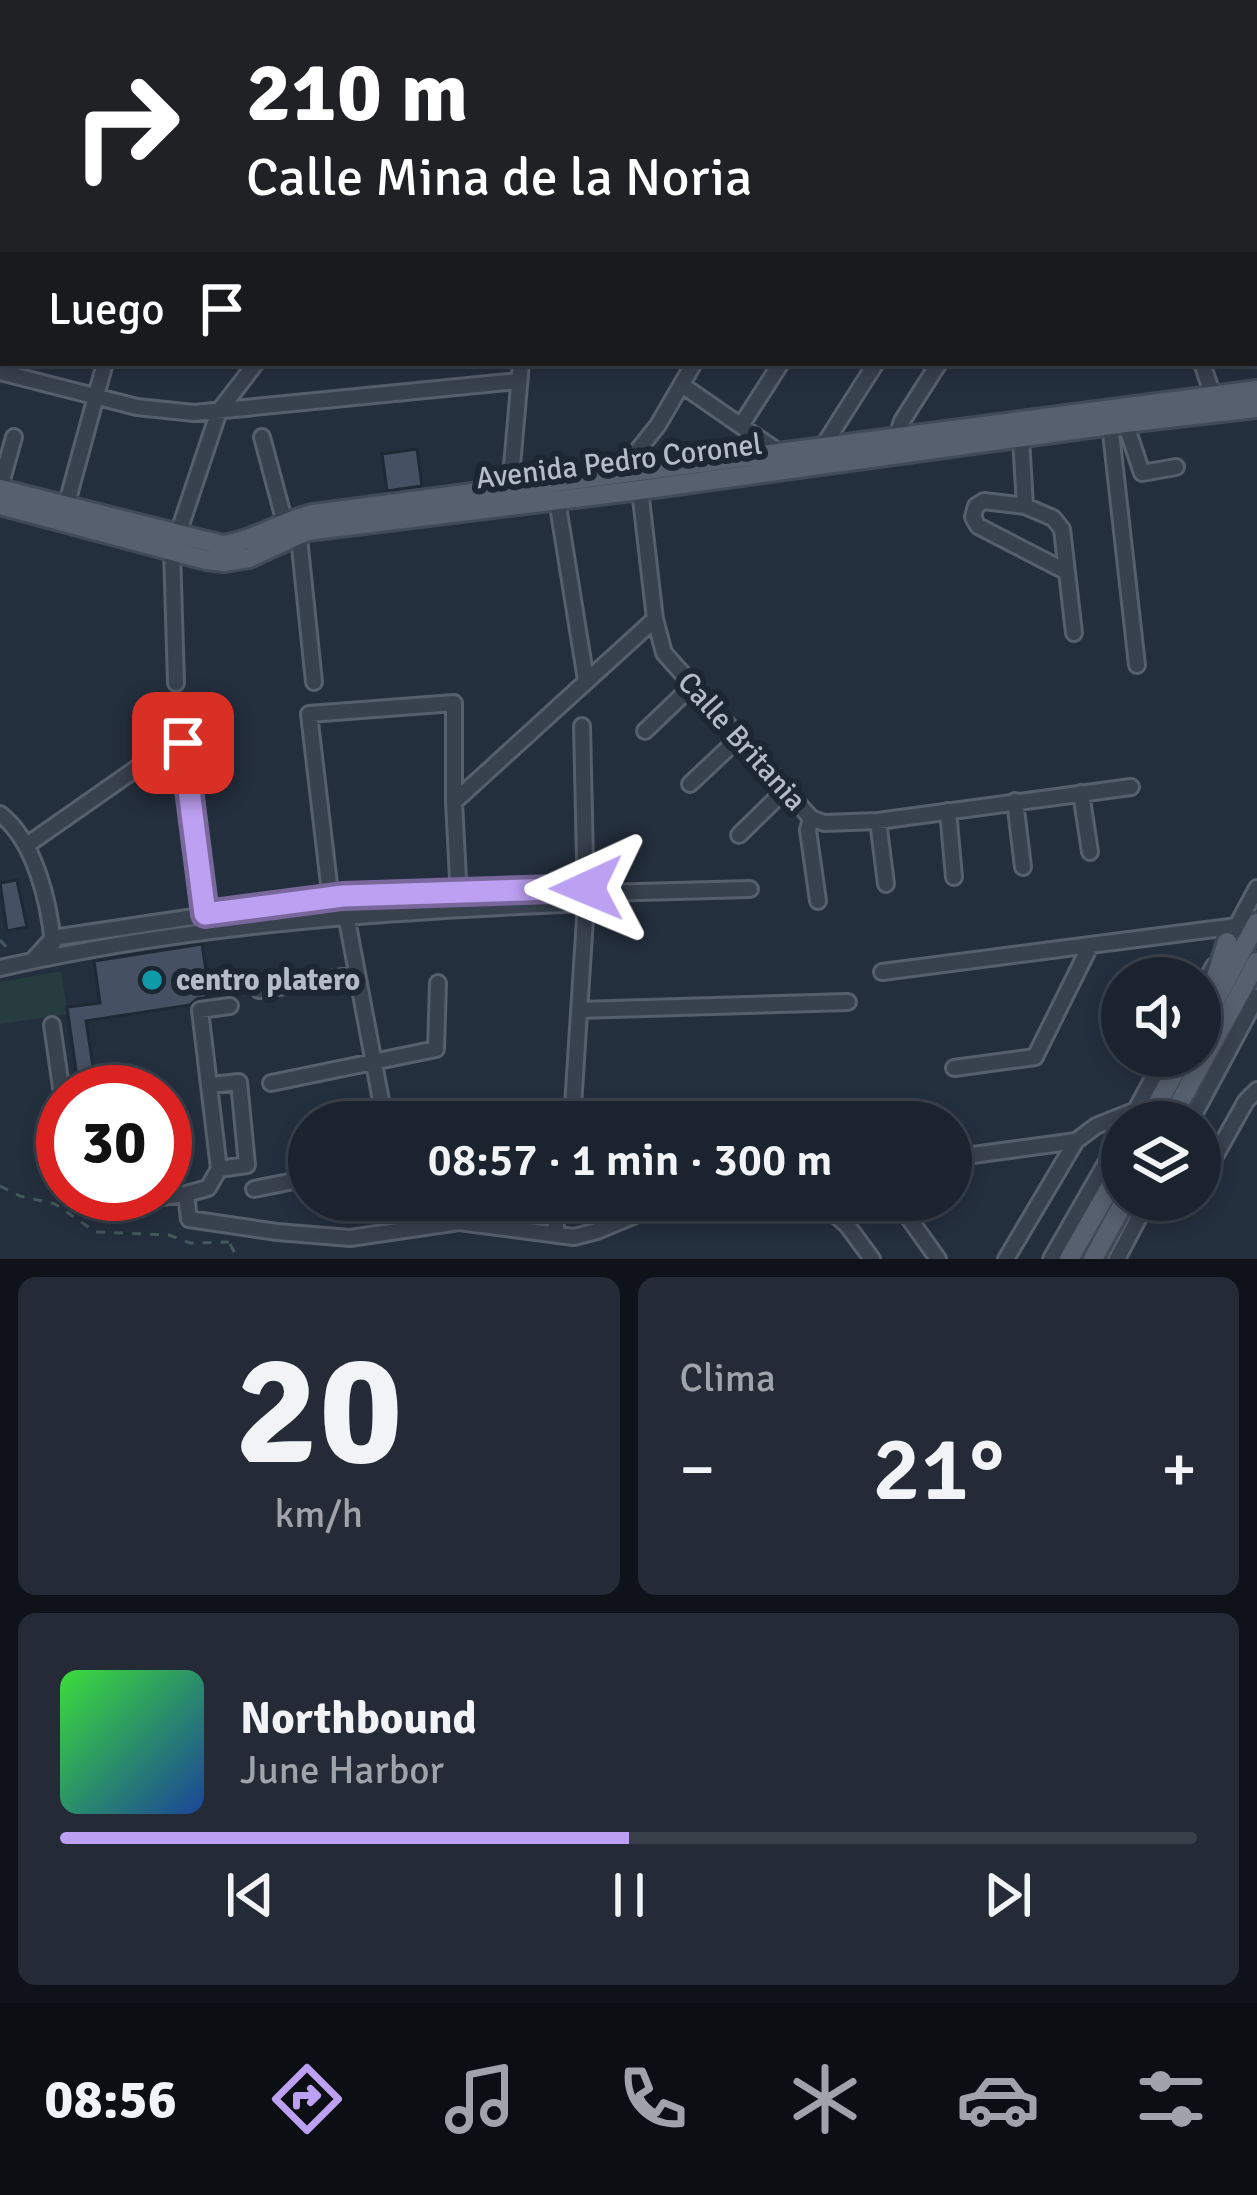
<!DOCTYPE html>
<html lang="es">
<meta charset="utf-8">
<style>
body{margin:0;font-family:Signika,sans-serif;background:#242b36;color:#f1f3f6;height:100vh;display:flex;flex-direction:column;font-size:45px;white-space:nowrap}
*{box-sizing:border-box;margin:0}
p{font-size:39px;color:#a0a4aa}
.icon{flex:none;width:66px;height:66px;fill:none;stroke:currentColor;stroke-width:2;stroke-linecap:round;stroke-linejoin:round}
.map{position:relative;height:1259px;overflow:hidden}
.panel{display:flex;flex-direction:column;gap:18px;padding:18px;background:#0f1319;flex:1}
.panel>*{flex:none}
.banner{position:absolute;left:0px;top:0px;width:1257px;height:366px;box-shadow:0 6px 18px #0003,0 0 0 3px #39404a;background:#202124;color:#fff;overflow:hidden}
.buttons{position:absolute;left:1101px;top:957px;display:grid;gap:24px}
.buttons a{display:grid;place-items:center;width:120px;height:120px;border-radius:50%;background:#1b232e;box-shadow:0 6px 18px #0003,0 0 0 3px #39404a;font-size:60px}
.speed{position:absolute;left:36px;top:1065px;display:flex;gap:24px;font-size:60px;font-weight:700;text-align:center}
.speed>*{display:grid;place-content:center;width:156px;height:156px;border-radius:50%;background:#1b232e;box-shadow:0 6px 18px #0003,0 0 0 3px #39404a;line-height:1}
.speed .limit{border:18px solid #d22;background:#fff;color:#111}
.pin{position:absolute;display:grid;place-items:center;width:102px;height:102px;color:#fff;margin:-51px;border-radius:24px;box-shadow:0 6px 18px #0006}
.me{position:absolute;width:132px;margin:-66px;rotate:269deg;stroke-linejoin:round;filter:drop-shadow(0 0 9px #0008)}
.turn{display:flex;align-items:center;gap:42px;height:252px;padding:0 48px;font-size:54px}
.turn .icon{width:156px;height:156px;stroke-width:2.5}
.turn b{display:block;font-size:84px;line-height:102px}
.then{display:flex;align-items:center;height:114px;padding:0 48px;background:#0003;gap:24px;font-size:45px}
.big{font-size:90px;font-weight:600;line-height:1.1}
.panel .tile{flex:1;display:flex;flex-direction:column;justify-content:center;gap:18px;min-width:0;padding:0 42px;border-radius:18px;background:#242b36}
.panel .dial{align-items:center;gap:0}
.dial b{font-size:156px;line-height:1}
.song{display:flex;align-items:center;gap:36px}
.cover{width:144px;height:144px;border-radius:18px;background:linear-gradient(135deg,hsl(120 70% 55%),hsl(220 70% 35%))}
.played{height:12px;border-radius:6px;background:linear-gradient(90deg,#bca0f2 50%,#39404a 50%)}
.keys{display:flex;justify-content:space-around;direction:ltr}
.heat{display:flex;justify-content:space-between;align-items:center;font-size:66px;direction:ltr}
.panel .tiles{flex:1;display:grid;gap:18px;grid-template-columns:1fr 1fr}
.tile:last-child{grid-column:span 2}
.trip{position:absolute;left:288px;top:1101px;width:684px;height:120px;border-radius:60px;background:#1b232e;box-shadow:0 6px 18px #0003,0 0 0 3px #39404a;font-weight:600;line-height:120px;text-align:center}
.tabs{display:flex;height:192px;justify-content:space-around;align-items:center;background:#0b0e12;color:#a0a4aa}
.tabs .icon{width:84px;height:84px}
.tabs .current{color:#bca0f2}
.tabs b{font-size:54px;color:#f1f3f6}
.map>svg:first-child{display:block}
.green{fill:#263c3f}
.building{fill:#455162;stroke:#1f2835;stroke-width:3}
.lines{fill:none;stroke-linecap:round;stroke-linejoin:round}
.minor-casing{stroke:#565f6c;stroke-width:20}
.major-casing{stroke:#414a57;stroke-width:24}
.path{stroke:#44595c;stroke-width:3;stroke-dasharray:9 9;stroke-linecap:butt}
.minor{stroke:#38414e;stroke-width:14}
.major{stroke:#56606e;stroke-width:18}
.route-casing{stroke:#7a689d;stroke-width:30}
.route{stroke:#bca0f2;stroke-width:21}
.culture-dot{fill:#0f9aa8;stroke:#1d2633;stroke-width:4.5}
.labels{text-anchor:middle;stroke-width:12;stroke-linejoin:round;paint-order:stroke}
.street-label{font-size:30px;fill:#b4bcc9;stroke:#1d2633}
.poi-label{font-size:30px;font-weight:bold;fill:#b4bcc9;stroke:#1d2633;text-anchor:start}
</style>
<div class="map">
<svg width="1257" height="1259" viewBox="0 0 1257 1259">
<rect width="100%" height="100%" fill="#242f3e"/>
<path class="green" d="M61 971 68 1014 0 1024V982Z"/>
<path class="building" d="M417 449 422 486 387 491 382 454Z
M17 880 27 927 7 931 0 883Z
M202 944 210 997 197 999 190 1005 86 1021 97 1092H79L67 1007 100 1003 94 961Z"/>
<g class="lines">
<defs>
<path id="minor" d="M185 0 188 3
M476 0 484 3
M620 0 628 3
M839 0 840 3
M1081 0 1085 3
M200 3 201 0
M226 3 237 0
M598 3 599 0
M988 3 991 0
M1178 3 1180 0
M0 15 3 16
M1254 65 1257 64
M0 133H3
M0 254 3 255
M1202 363 1213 396
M0 372 137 407 194 413 518 381
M682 385 783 455
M1109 415 1137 665
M1124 419 1142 473 1176 467
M742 424 781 363
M262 437 285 523
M897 437 902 421 939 363
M1021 438 1025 506
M822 448 876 363
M619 474 658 425 694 363
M0 487 14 437
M510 489 521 363
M640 490 655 619 664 653 811 818 824 823 878 821 1131 787
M557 500 586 680
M64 514 105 363
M298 528 314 682
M178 534 219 411 256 363
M172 550 176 683
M1067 572 978 526 973 517 976 506 984 501 1025 506 1053 518 1062 529 1074 633
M645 731 693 685
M690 784 741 736
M1081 793 1090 852
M1015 801 1023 867
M454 802 655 619
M948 811 954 877
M0 814C35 841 49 902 53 944
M811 818 808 830 818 901
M878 821 886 884
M739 835 786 789
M27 845 147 761 183 743 206 922
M345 909 385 1122
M333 918 309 714 454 703V802L459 898
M1234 931 1257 888
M33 960 53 938 301 901 343 896 587 888 602 893 750 889
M0 968C192 924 390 911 586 903L602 893
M882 972 1237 926
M259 990 356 975
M1200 992 1214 966
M579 1010 848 1002
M52 1025 63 1101
M954 1068 1035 1057 1090 946
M271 1083 436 1049 438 983
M210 1085 239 1082 247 1165 219 1169
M1133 1115 1165 1056
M572 1122 586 903 582 726
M720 1122 858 1114
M1190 1122 1257 997
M951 1158 1076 1141 1096 1126 1136 1110
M1200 1183 1246 1101 1257 1090
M254 1189 309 1178
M93 1194 105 1204 186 1194 189 1219 277 1232 350 1238 459 1222 574 1237 597 1231 671 1200
M186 1194 208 1188 219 1169 200 1010 230 1006
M819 1200 847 1225 872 1259
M896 1200 938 1259
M556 1234V1216L564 1200
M1006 1259 1076 1141
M1051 1259 1122 1135
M1117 1259 1148 1200"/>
<path id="major" d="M0 489 222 545C255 541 281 521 313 514L1257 390
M0 505 206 560 224 562 249 558 307 531 640 490 1125 423 1257 408
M1214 983 1227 942
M1200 1028 1257 923
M1147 1122 1184 1056
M1169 1122 1257 962
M1069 1259 1122 1166
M1093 1259 1125 1200"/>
</defs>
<use href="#minor" class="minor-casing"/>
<use href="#major" class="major-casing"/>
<path class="path" d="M0 940 12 953
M0 1186 20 1196 55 1204 96 1232 169 1235 190 1243 229 1242
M230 1244 238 1259"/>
<use href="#minor" class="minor"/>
<use href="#major" class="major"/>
</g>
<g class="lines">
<defs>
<path id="route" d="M183 743 205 914 343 896 587 888"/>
</defs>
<use href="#route" class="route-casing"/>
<use href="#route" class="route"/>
</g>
<circle class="culture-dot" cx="152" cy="980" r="12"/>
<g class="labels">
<g class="street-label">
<text transform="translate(619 461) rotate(-7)" y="10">Avenida Pedro Coronel</text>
<text transform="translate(742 741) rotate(48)" y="10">Calle Britania</text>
</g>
<g class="poi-label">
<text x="176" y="990">centro platero</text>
</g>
</g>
</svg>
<div class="buttons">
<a><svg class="icon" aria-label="sound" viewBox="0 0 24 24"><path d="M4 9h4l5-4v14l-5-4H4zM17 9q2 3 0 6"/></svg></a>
<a><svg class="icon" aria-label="layers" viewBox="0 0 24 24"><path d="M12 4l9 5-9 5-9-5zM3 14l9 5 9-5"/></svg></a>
</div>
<div class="speed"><div class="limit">30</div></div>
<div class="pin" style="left:183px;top:743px;background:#d93025"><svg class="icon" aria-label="arrive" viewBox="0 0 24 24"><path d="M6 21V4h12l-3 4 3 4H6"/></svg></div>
<svg class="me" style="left:587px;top:888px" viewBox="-20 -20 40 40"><path d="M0-17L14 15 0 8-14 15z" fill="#bca0f2" stroke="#fff" stroke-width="4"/></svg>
<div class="trip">08:57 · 1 min · 300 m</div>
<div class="banner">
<div class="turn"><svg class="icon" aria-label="right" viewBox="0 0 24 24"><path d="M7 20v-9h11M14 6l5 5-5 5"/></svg><div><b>210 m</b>Calle Mina de la Noria</div></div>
<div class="then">Luego<svg class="icon" aria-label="arrive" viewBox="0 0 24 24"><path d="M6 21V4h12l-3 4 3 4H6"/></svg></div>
</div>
</div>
<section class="panel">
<div class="tiles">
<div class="tile dial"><b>20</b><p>km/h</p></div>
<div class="tile"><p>Clima</p>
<div class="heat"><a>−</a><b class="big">21°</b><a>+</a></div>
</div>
<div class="tile">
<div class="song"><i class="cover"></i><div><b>Northbound</b><p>June Harbor</p></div></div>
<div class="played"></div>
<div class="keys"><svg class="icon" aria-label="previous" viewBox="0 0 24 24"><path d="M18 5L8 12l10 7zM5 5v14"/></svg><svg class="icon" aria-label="pause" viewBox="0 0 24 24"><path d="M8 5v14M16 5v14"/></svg><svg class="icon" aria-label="next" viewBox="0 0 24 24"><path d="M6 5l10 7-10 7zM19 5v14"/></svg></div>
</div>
</div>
</section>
<nav class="tabs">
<b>08:56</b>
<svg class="icon current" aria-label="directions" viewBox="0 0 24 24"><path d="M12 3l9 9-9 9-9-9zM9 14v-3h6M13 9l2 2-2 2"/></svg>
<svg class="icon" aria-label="music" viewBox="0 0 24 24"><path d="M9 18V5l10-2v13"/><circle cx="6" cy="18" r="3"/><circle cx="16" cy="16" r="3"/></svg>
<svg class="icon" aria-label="phone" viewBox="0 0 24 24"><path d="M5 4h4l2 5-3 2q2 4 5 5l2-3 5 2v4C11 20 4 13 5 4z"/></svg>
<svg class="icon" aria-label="climate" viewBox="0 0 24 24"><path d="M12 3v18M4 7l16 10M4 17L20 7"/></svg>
<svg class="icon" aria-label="car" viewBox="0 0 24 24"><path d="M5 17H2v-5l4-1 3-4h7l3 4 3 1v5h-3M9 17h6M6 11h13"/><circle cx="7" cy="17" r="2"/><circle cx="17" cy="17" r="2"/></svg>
<svg class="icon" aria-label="filters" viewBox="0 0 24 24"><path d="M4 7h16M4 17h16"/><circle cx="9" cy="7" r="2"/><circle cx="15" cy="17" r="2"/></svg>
</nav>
